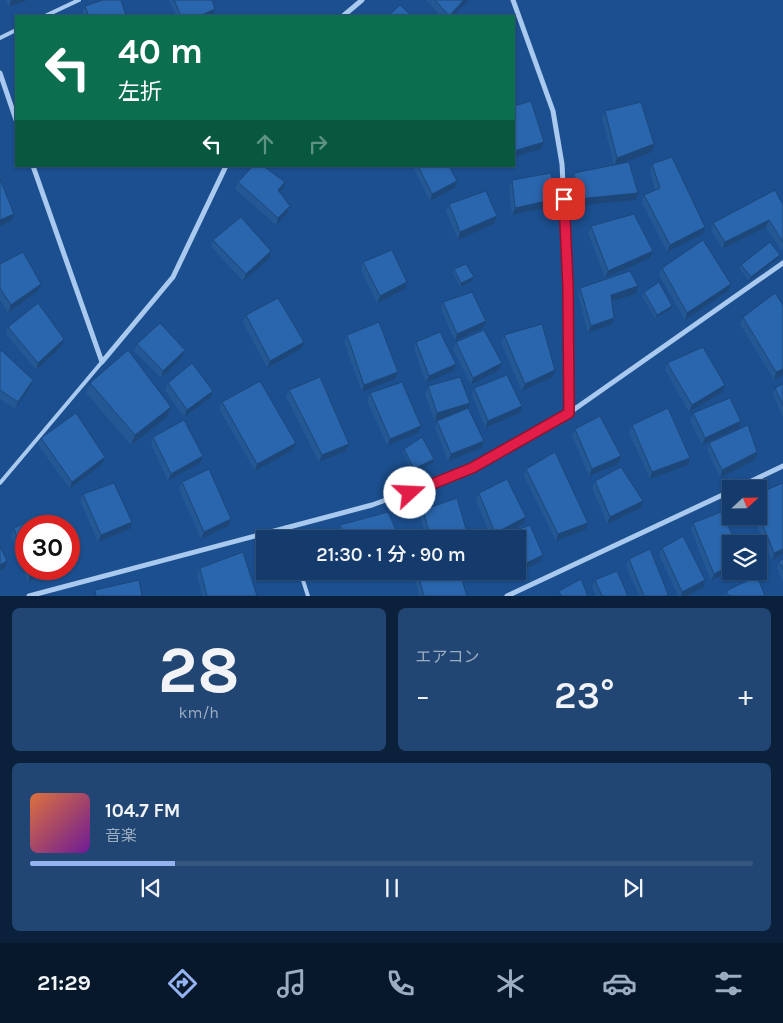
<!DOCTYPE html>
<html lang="ja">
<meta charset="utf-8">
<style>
body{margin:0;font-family:Karla,"Noto Sans JP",sans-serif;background:#214673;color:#f1f3f6;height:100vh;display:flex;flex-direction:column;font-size:19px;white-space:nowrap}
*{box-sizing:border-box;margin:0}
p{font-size:16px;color:#9dadc1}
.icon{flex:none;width:28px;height:28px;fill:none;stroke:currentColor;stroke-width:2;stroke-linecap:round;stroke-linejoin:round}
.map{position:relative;height:596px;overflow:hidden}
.panel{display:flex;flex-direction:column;gap:12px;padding:12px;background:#0b203b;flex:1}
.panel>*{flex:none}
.guide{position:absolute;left:15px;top:15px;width:500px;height:152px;border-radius:0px;box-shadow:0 1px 4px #0004,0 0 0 1px #33557e;background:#0b6e4f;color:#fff;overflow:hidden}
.needle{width:32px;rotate:68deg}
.buttons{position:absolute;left:722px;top:480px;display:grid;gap:10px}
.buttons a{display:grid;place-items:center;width:45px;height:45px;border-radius:0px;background:#143b6b;box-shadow:0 1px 4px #0004,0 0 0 1px #33557e;font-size:25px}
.speed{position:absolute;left:15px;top:515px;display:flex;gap:10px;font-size:25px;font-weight:700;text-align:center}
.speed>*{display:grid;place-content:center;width:65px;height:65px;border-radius:50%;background:#143b6b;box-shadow:0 1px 4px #0004,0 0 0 1px #33557e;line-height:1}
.speed .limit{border:8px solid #d22;background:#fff;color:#111}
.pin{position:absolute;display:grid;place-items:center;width:42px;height:42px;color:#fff;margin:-21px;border-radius:10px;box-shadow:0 2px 8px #0006}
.me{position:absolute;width:55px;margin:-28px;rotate:70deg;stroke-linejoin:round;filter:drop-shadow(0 0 4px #0008)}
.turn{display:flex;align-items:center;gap:18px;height:105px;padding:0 20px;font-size:22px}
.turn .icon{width:65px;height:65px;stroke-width:2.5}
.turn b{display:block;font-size:35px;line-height:42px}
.lanes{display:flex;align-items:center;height:48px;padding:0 20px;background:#0003;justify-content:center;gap:25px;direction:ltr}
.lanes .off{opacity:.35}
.big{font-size:38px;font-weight:600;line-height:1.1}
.panel .card{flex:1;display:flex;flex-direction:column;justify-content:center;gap:8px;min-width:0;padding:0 18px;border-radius:8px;background:#214673}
.panel .dial{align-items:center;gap:0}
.dial b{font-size:65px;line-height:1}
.song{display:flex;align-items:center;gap:15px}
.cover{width:60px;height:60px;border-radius:8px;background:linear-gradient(135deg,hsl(20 70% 55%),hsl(280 70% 35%))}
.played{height:5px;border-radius:2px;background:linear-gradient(90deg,#95b2f1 20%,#33557e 20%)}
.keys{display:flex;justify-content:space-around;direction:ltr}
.heat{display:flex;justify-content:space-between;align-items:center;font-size:28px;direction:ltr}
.panel .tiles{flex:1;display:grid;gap:12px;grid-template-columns:1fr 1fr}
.card:last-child{grid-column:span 2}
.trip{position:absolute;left:256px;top:530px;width:270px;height:50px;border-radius:0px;background:#143b6b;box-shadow:0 1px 4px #0004,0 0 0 1px #33557e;font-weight:600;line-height:50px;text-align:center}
.tabs{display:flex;height:80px;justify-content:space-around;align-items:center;background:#08182b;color:#9dadc1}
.tabs .icon{width:35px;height:35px}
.tabs .selected{color:#95b2f1}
.tabs b{font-size:22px;color:#f1f3f6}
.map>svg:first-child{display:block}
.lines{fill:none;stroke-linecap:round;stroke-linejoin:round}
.service{stroke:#a9c9ee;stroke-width:4}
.minor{stroke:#a9c9ee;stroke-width:5}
.wall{fill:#245895}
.shaded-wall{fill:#1d4779}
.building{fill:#2a66ad;stroke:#1d4779}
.route-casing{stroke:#92132f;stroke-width:12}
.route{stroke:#e11d48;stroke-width:9}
</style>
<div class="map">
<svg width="783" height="596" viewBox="0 0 783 596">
<rect width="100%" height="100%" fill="#1b4f8f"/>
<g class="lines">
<path class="service" d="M45 16 79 0
M0 38 16 30
M0 483 102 362
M287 527 291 539
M300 571 308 596"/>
<path class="minor" d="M513 0 553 111 562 164 568 286 569 413
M343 16 362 0
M0 73 16 120
M33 166 102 362 173 277 226 166
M735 489 783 466
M29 596 372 505 473 468 569 413 783 263
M507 596 731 491"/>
</g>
<path class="wall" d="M6 0H28L9 7Z
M169 0H212L215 9 213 16H176Z
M426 0H469L453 16H440Z
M85 6 126 16H84L82 13Z
M605 111 654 144 652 152 619 164 636 200 575 206 571 180 574 173 614 165 602 118Z
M652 164 703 234 667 252 642 203 644 195 655 190 650 171Z
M412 166H449L455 188 430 201Z
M512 180 554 206 512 215 509 188Z
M238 182 283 189 279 193 290 206 287 213 276 225 235 189Z
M449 204 497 216 494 224 458 240 446 211Z
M783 205V248L781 250 766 227 722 249 711 230 713 223Z
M591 226 650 258 605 278 588 233Z
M213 240 271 251 269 259 243 281 211 247Z
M780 255 779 258 749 281 739 268 741 265Z
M363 262 405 289 377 303 361 270Z
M0 264 38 291 8 313 0 300Z
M662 268 728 291 685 320 659 275Z
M454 269 472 281 460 287 453 273Z
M580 288 636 294 612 301 611 325 588 333 578 295Z
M644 292 671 309 655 318 642 296Z
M443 302 483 328 455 341 441 309Z
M783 305V375L774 380 740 324 743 317Z
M246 315 301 349 267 368 243 322Z
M8 327 61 347 36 370 6 334Z
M347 335 398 372 395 379 362 392 344 342Z
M504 335 555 370 553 377 522 391 501 343Z
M416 342 453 371 426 383 414 349Z
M456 342 499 370 471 385 453 349Z
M137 344 185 350 182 357 161 378 134 351Z
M0 351 33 380 30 387 15 409 0 399Z
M667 363 723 392 689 412 665 370Z
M90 383 167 417 131 445 86 393Z
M168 383 213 391 210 398 184 417 165 390Z
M783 384V417L773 395 775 388Z
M428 386 470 403 468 409 484 441 482 448 448 461 435 428 437 421 450 416 435 421 425 394Z
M474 388 520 413 485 428 472 395Z
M289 390 349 444 346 451 319 462 286 397Z
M370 393 421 426 418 433 387 446 367 400Z
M222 402 293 450 255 471 219 409Z
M693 413 741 421 739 428 702 445 690 421Z
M632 425 690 458 688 465 650 479 629 433Z
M575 429 621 456 618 464 589 476 572 436Z
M153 437 203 456 200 463 168 481 151 444Z
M41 438 105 457 102 464 70 489 38 445Z
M709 443 755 460 720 478 707 450Z
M404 449 434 459 433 463 413 473 403 452Z
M526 469 585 530 556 541 524 476Z
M595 481 643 501 641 508 607 524 592 488Z
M182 482 229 526 201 539 179 489Z
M479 493 524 524 494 539H492L476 501Z
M83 494 130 529 98 542 80 501Z
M423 510 469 539H427L420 517Z
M753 516H759L783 554 772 560Z
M693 523 731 544V571L711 581 691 530Z
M340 525 400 539H340L337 532Z
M530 525 543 555 540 562 509 577 507 571H518V539H498L499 537Z
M26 526V569H59L28 582 11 536 14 528Z
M662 548 703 588 687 596H678L659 555Z
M629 559 668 594V596H639L626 566Z
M783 559V582L777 568 779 561Z
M200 568 257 596H202L197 575Z
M352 571H385L356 583Z
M416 571H459L467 596H419L414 576Z
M595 580 628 596H596L592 587Z
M726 591 765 596H724Z"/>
<path class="shaded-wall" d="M11 0H28L9 7Z
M464 0H469L453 16H449Z
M215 9 213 16H199Z
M544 142 541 149 514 157V151Z
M654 144 652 152 614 166 617 158Z
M457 181 455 188 430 201 432 194Z
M285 182 283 189 275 197 278 190Z
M638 193 636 200 575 206 577 199Z
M556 199 554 206 512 215 515 208Z
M290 206 287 213 276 225 278 218Z
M14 214 11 221 0 226V220Z
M497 216 494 224 458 240 460 232Z
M769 220 766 227 722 249 725 242Z
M705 227 703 234 667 252 670 245Z
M271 251 269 259 243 281 246 274Z
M653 251 650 258 605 278 608 271Z
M780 255 779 258 749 281 751 277Z
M474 277 472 281 460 287 461 283Z
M407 282 405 289 377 303 380 296Z
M41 284 38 291 8 313 11 305Z
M731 284 728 291 685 320 687 313Z
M638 286 636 294 609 302 611 295Z
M672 306 671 309 655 318 657 315Z
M614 318 611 325 588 333 591 326Z
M486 321 483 328 455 341 457 334Z
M64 339 61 347 36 370 38 363Z
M304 342 301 349 267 368 270 361Z
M185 350 182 357 161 378 163 371Z
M502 363 499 370 471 385 473 378Z
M456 364 453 371 426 383 429 376Z
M783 369V375L774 380 776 372Z
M555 370 553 377 522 391 525 384Z
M398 372 395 379 362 392 364 385Z
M33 380 30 387 15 409 18 402Z
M725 385 723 392 689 412 692 405Z
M213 391 210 398 184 417 187 410Z
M470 403 468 410 435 421 437 413Z
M522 406 520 413 485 428 488 421Z
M171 407 167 417 131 445 135 435Z
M741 421 739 428 702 445 705 438Z
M421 426 418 433 387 446 390 439Z
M484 441 482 448 448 461 451 454Z
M296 443 293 450 255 471 257 464Z
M349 444 346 451 319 462 322 455Z
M757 452 755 460 720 478 722 470Z
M203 456 200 463 168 481 171 474Z
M621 456 618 464 589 476 592 469Z
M105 457 102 464 70 489 72 482Z
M690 458 688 465 650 479 652 472Z
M434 459 433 463 413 473 414 469Z
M643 501 641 508 607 524 610 517Z
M526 517 524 524 494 539H493L495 533Z
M231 519 229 526 201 539 204 532Z
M132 522 130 529 98 542 101 535Z
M588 523 585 530 556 541 558 534Z
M783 549V554L772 560 774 553Z
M543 555 540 562 509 577 511 571H518V567Z
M7 561 5 568 0 570V565Z
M731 565V571L711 581 714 574Z
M44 569H59L28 582 30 574Z
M370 571H385L356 583 359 576Z
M705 580 703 588 687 596H681L682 592Z"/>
<path class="building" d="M103 0H121L126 16H89L85 6Z
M174 0H212L215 9 199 16H181Z
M435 0H464L449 16Z
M400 5 412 16H388Z
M531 101 544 142 514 151V106Z
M641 102 654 144 617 158 605 111Z
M672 157 705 227 670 245 644 195 660 188 652 164Z
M629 162 638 193 577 199 574 173Z
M253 166H263L285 182 278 190 290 206 278 218 238 182Z
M418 166H449L457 181 432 194Z
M551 173 556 199 515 208 512 180Z
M0 179 14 214 0 220Z
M775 190 783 205V242L769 220 725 242 713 223Z
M486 191 497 216 460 232 449 204Z
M634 214 653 251 608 271 591 226Z
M241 217 271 251 246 274 213 240Z
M703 240 731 284 687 313 662 268Z
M770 242 780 255 751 277 741 265Z
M392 250 407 282 380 296 363 262Z
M23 252 41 284 11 305 0 288V264Z
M466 264 474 277 461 283 454 269Z
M630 271 638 286 611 295 614 318 591 326 580 288Z
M659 282 672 306 657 315 644 292Z
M472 292 486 321 457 334 443 302Z
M775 293 783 305V369L776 372 743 317Z
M278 298 304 342 270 361 246 315Z
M38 303 64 339 38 363 8 327Z
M379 322 398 372 364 385 347 335Z
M160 323 185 350 163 371 137 344Z
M542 324 555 370 525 384 504 335Z
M484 330 502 363 473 378 456 342Z
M440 332 456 364 429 376 416 342Z
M703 347 725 385 692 405 667 363Z
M1 350 33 380 18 402 0 390V351Z
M128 350 171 407 135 435 90 383Z
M192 363 213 391 187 410 168 383Z
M507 375 522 406 488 421 474 388Z
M320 377 349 444 322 455 289 390Z
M460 377 470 403 437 413 428 386Z
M260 381 296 443 257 464 222 402Z
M402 382 421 426 390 439 370 393Z
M783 384V405L775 388Z
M730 398 741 421 705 438 693 413Z
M468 408 484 441 451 454 437 421Z
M668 408 690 458 652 472 632 425Z
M76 413 105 457 72 482 41 438Z
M600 416 621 456 592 469 575 429Z
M184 420 203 456 171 474 153 437Z
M748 425 757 452 722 470 709 443Z
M422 437 434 459 414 469 404 449Z
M555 452 588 523 558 534 526 469Z
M621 467 643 501 610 517 595 481Z
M209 469 231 519 204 532 182 482Z
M507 479 526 517 495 533 479 493Z
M114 483 132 522 101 535 83 494Z
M783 483V549L774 553 759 516V493Z
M457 498 469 539H431L423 510Z
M388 512 400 539H345L340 525Z
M721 512 737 544H731V565L714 574 693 523Z
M43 515 48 526H26V563L14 528Z
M530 525 543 555 518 567V539H499V537Z
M683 536 705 580 682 592 662 548Z
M0 546 7 561 0 565Z
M650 549 668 594 666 596H644L629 559Z
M243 552 257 596H207L200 568Z
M783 559V569L779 561Z
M28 569H44L30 574Z
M357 571H370L359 576Z
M417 571H459L467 596H424Z
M617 571 628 596H602L595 580Z
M757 576 765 596H729L726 591Z
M581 579 588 596H561L559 591Z
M139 580 142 596H96L95 590Z"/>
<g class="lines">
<defs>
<path id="route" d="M410 493 472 468 569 413 568 286 564 199"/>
</defs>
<use href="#route" class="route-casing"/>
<use href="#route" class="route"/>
</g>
</svg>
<div class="buttons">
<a><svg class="needle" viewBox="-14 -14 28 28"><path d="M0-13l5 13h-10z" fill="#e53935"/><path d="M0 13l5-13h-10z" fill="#9dadc1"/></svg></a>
<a><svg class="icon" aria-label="layers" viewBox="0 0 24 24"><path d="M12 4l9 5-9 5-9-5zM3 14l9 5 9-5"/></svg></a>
</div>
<div class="speed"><div class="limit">30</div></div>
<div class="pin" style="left:564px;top:199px;background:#d93025"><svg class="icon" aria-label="arrive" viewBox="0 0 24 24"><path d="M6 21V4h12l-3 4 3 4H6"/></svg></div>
<svg class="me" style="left:410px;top:493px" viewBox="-20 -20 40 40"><circle r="19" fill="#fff"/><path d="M0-13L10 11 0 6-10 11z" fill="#e11d48"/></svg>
<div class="trip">21:30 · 1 分 · 90 m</div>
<div class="guide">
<div class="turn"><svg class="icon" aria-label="left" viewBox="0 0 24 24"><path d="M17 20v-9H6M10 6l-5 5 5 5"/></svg><div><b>40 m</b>左折</div></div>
<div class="lanes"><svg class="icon" aria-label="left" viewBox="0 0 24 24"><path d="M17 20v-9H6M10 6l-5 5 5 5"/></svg><svg class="icon off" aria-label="ahead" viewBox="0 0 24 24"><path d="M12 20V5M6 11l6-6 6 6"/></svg><svg class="icon off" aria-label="right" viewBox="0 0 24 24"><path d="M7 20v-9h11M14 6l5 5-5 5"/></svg></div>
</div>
</div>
<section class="panel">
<div class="tiles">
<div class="card dial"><b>28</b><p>km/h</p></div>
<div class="card"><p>エアコン</p>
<div class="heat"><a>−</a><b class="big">23°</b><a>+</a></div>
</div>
<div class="card">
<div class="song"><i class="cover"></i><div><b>104.7 FM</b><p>音楽</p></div></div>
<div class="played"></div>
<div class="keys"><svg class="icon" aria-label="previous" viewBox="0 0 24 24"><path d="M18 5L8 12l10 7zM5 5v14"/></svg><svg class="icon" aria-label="pause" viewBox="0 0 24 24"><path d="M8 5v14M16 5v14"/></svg><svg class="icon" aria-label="next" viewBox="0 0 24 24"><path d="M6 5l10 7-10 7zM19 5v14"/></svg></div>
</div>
</div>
</section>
<nav class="tabs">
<b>21:29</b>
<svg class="icon selected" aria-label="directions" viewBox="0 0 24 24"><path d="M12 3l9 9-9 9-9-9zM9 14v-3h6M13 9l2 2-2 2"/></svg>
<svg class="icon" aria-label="music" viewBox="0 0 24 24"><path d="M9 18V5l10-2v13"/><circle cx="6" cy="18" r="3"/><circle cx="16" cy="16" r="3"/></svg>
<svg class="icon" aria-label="phone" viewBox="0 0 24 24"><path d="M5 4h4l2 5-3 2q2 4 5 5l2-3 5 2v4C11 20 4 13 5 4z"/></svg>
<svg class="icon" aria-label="climate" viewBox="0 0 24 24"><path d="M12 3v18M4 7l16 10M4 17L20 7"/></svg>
<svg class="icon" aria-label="car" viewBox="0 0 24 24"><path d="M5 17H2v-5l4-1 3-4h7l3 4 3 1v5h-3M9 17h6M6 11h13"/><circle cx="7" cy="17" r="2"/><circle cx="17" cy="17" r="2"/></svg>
<svg class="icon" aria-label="filters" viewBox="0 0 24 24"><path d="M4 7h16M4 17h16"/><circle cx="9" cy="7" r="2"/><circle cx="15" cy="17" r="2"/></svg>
</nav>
